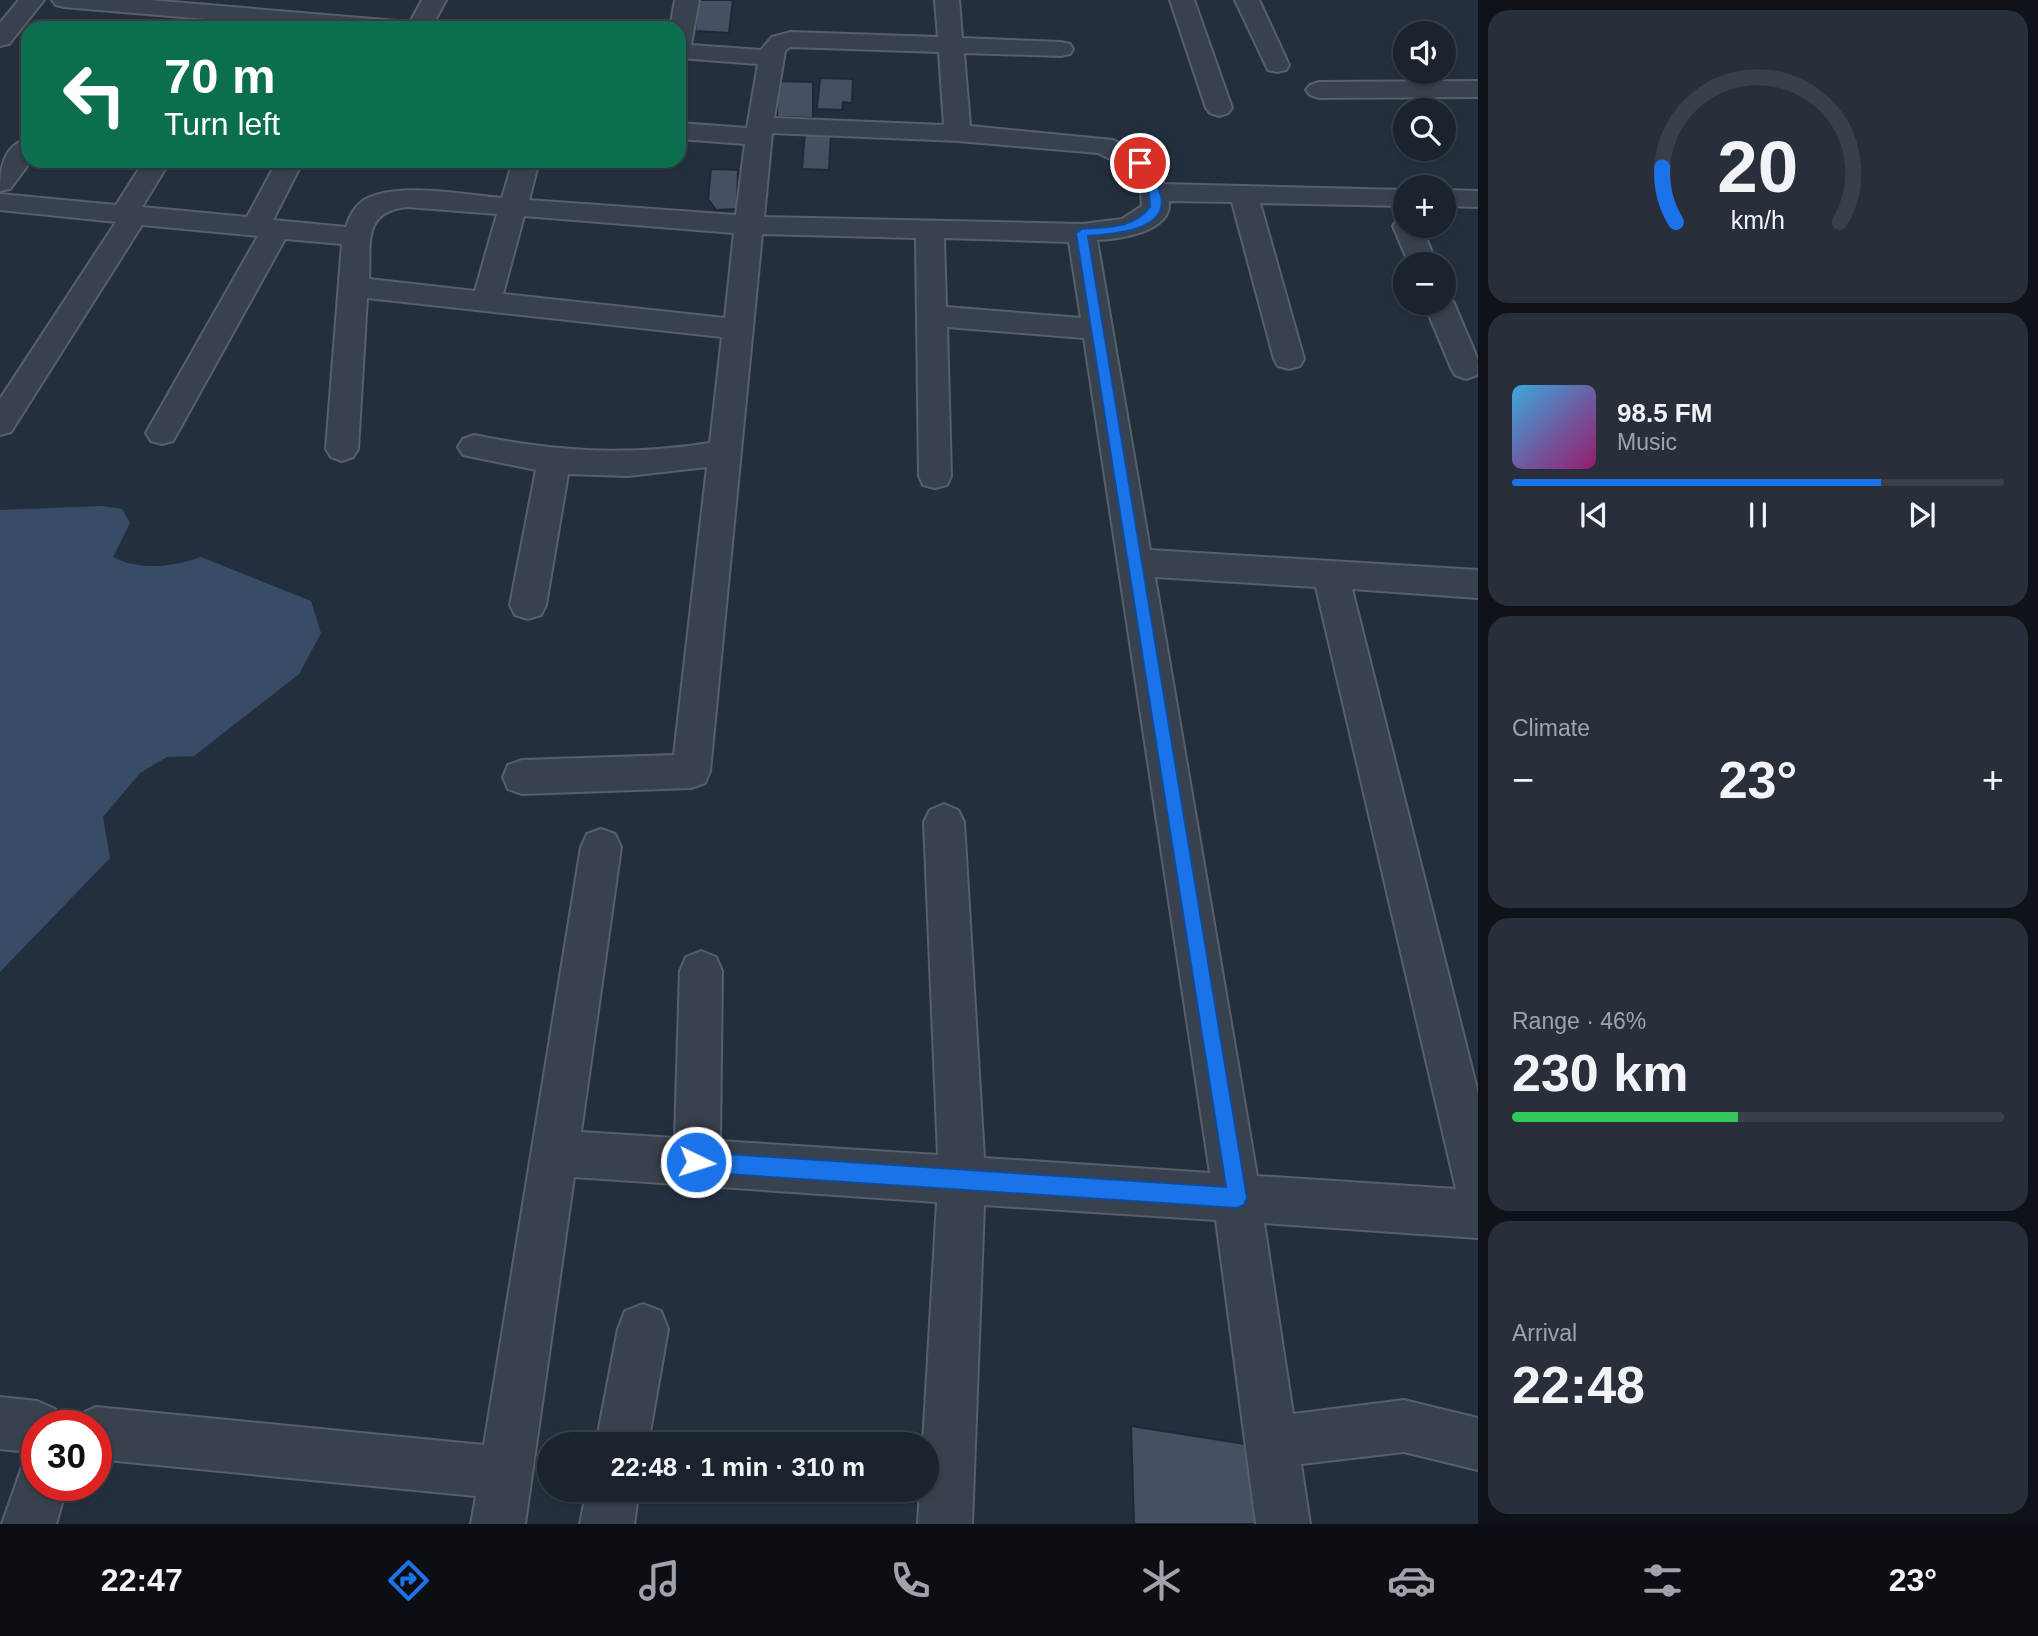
<!DOCTYPE html>
<meta charset="utf-8">
<style>
body{margin:0;font-family:Helvetica,sans-serif;background:#282f3a;color:#f1f3f6;height:100vh;display:flex;flex-direction:column;font-size:26px;white-space:nowrap}
*{box-sizing:border-box;margin:0}
p{font-size:23px;color:#a0a4aa}
.icon{flex:none;width:38px;height:38px;fill:none;stroke:currentColor;stroke-width:2;stroke-linecap:round;stroke-linejoin:round}
.map{position:relative;flex:1;overflow:hidden}
.panel{display:flex;flex-direction:column;gap:10px;padding:10px;background:#0f1319;width:560px}
.panel>*{flex:none}
.top-card{position:absolute;left:21px;top:21px;width:665px;height:147px;border-radius:21px;box-shadow:0 2px 5px #0004,0 0 0 2px #39404a;background:#0b6e4f;color:#fff;overflow:hidden}
.tools{position:absolute;left:1393px;top:21px;display:grid;gap:14px}
.tools a{display:grid;place-items:center;width:63px;height:63px;border-radius:50%;background:#1b232e;box-shadow:0 2px 5px #0004,0 0 0 2px #39404a;font-size:35px}
.speed{position:absolute;left:21px;top:1410px;display:flex;gap:14px;font-size:35px;font-weight:700;text-align:center}
.speed>*{display:grid;place-content:center;width:91px;height:91px;border-radius:50%;background:#1b232e;box-shadow:0 2px 5px #0004,0 0 0 2px #39404a;line-height:1}
.speed .limit{border:10px solid #d22;background:#fff;color:#111}
.pin{position:absolute;display:grid;place-items:center;width:60px;height:60px;color:#fff;margin:-30px;border:4px solid #fff;border-radius:50%;box-shadow:0 2px 7px #0007}
.me{position:absolute;width:77px;margin:-38px;rotate:94deg;stroke-linejoin:round;filter:drop-shadow(0 0 5px #0008)}
.turn{display:flex;align-items:center;gap:24px;height:147px;padding:0 28px;font-size:32px}
.turn .icon{width:91px;height:91px;stroke-width:2.5}
.turn b{display:block;font-size:49px;line-height:60px}
.big{font-size:52px;font-weight:700;line-height:1.1}
.panel .tile{flex:1;display:flex;flex-direction:column;justify-content:center;gap:10px;min-width:0;padding:0 24px;border-radius:21px;background:#282f3a}
.panel .dial{align-items:center;gap:0}
.dial svg{height:182px;overflow:visible;fill:none;stroke:#39404a;stroke-width:7;stroke-linecap:round;text-anchor:middle}
.dial text{fill:#f1f3f6;stroke:none}
.song{display:flex;align-items:center;gap:21px}
.cover{width:84px;height:84px;border-radius:10px;background:linear-gradient(135deg,hsl(200 70% 55%),hsl(320 70% 35%))}
.played{height:7px;border-radius:4px;background:linear-gradient(90deg,#1a73e8 75%,#39404a 75%)}
.keys{display:flex;justify-content:space-around;direction:ltr}
.heat{display:flex;justify-content:space-between;align-items:center;font-size:38px;direction:ltr}
.charge{height:10px;border-radius:5px;background:linear-gradient(90deg,#34c759 46%,#39404a 0)}
.trip{position:absolute;left:537px;top:1432px;width:402px;height:70px;border-radius:35px;background:#1b232e;box-shadow:0 2px 5px #0004,0 0 0 2px #39404a;font-weight:700;line-height:70px;text-align:center}
.menu{display:flex;height:112px;justify-content:space-around;align-items:center;background:#0b0e12;color:#a0a4aa}
.menu .icon{width:49px;height:49px}
.menu .active{color:#1a73e8}
.menu b{font-size:32px;color:#f1f3f6}
main{display:flex;flex:1;min-height:0}
.map>svg:first-child{display:block}
.water{fill:#394c67}
.building{fill:#455162;stroke:#1f2835;stroke-width:2}
.lines{fill:none;stroke-linecap:round;stroke-linejoin:round}
.minor-casing{stroke:#565f6c;stroke-width:4}
.minor{fill:#38414e;fill-rule:evenodd}
.route{fill:#1a73e8;stroke:#114b97;stroke-width:2}
</style>
<main>
<div class="map">
<svg width="1478" height="1524" viewBox="0 0 1478 1524">
<rect width="100%" height="100%" fill="#242f3e"/>
<path class="water" d="M103 506 122 509 130 523 113 557C141 571 172 567 201 557L311 601 321 633 299 674 194 756 167 757 140 773 103 817 110 858 0 972V510Z"/>
<path class="building" d="M699 0H733L729 33 695 31Z
M820 78 853 79 852 103 843 102 842 110 817 109Z
M778 81 813 82V118L777 117Z
M805 131 831 132 829 170 802 169Z
M711 169 738 170 737 209 716 210 708 199Z
M1131 1426 1258 1446 1264 1524H1134Z"/>
<g class="lines">
<defs>
<path id="minor" d="M19 0H44L9 44 0 46V23Z
M52 0H149L397 21 408 26 422 0H446L431 28H311L64 7 56 5Z
M675 0H699L691 45 761 50 772 37 791 32 938 37 935 0H959L962 38 1061 42 1070 44 1073 49 1070 54 1061 56 964 53 970 126 1113 140 1149 157 1164 184 1405 190V206L1260 203 1304 359 1300 366 1289 369 1278 366 1274 359 1232 202 1169 201C1172 232 1120 239 1097 240L1150 550 1478 570V598L1352 589 1478 1093V1238L1264 1223 1293 1414 1404 1400 1478 1418V1470L1404 1452 1301 1464 1310 1524H1256L1216 1220 984 1205 972 1524H918L920 1489H928V1444H923L937 1202 574 1177 525 1524H471L476 1496 96 1459V1426H73L78 1415 96 1407 484 1445 581 847 587 834 601 829 615 834 621 847 581 1132 675 1138 680 971 686 957 701 951 716 957 722 971 720 1141 938 1155 924 822 930 810 944 804 958 810 964 822 984 1158 1210 1173 1084 338 947 327 951 476 947 485 935 488 923 485 919 476 916 238 762 234 710 771 705 783 691 788 522 794 508 789 503 777 508 765 522 760 674 755 707 467 628 476 568 474 546 605 541 615 528 619 515 615 510 605 536 470 463 455 458 447 463 439 474 435C557 452 626 456 710 443L722 337 367 298 358 449 353 457 342 461 331 457 326 449 342 244 285 239 173 441 162 444 151 441 146 433 258 236 142 225 11 432 0 435V399L116 222 0 210V194L116 205 144 161H170L142 207 247 217 277 161H303L273 220 346 227C349 217 355 206 364 200 396 181 466 195 502 198L513 161H539L529 200 736 215 745 144 679 139V123L747 128 758 64 679 58V28H670ZM790 47 939 52 944 125 774 118 785 51ZM772 133 958 141 1098 153 1129 168 1141 192 1142 206 1122 219 1082 224 764 217ZM407 207 497 214 475 291 369 279C371 243 362 212 407 207ZM524 216 734 233 725 318 503 294ZM944 238 1069 242 1081 318 946 307ZM1155 577 1316 587 1456 1189 1257 1176Z
M1170 0H1194L1232 108 1228 113 1219 116 1210 113 1206 108Z
M1235 0H1259L1289 65 1286 70 1277 72 1268 70Z
M1478 81V97L1319 98 1310 95 1306 90 1310 85 1319 82Z
M28 139V161H31L10 189 0 191C0 169 3 145 28 139Z
M1444 190 1478 191V207L1444 206Z
M1405 218V226H1421L1437 264H1409L1393 226 1397 220Z
M1444 295 1449 296 1454 303 1478 360 1477 375 1466 379 1455 375 1451 368 1424 303H1444Z
M643 1304 661 1311 668 1329 648 1444H596L618 1329 625 1311Z
M0 1397 37 1401 55 1409 62 1426H37V1453L0 1449Z
M37 1461V1486H67L56 1524H2L22 1467Z
M587 1489H639L634 1524H580Z"/>
</defs>
<use href="#minor" class="minor-casing"/>
<use href="#minor" class="minor"/>
</g>
<path class="route" d="M1140 160C1149 164 1153 178 1157 186 1180 230 1114 234 1088 236L1247 1198 1244 1205 1237 1208 696 1172 690 1169 687 1162 690 1155 696 1152 1226 1187 1076 233 1082 229C1108 227 1133 229 1150 207L1149 192 1134 163Z"/>
</svg>
<div class="tools">
<a><svg class="icon" aria-label="sound" viewBox="0 0 24 24"><path d="M4 9h4l5-4v14l-5-4H4zM17 9q2 3 0 6"/></svg></a>
<a><svg class="icon" aria-label="search" viewBox="0 0 24 24"><circle cx="10" cy="10" r="6"/><path d="M15 15l6 6"/></svg></a>
<a>+</a>
<a>−</a>
</div>
<div class="speed"><div class="limit">30</div></div>
<div class="pin" style="left:1140px;top:163px;background:#d93025"><svg class="icon" aria-label="arrive" viewBox="0 0 24 24"><path d="M6 21V4h12l-3 4 3 4H6"/></svg></div>
<svg class="me" style="left:696px;top:1162px" viewBox="-20 -20 40 40"><circle r="17" fill="#1a73e8" stroke="#fff" stroke-width="3"/><path d="M0-11L8 9 0 5-8 9z" fill="#fff"/></svg>
<div class="trip">22:48 · 1 min · 310 m</div>
<div class="top-card">
<div class="turn"><svg class="icon" aria-label="left" viewBox="0 0 24 24"><path d="M17 20v-9H6M10 6l-5 5 5 5"/></svg><div><b>70 m</b>Turn left</div></div>
</div>
</div>
<section class="panel">
<div class="tile dial"><svg viewBox="0 0 100 80">
<path d="M14 69A42 42 0 1 1 86 69"/>
<path d="M14 69A42 42 0 0 1 8 45" stroke="#1a73e8"/>
<text x="50" y="56" font-size="32" font-weight="700">20</text>
<text x="50" y="72" font-size="11">km/h</text>
</svg></div>
<div class="tile">
<div class="song"><i class="cover"></i><div><b>98.5 FM</b><p>Music</p></div></div>
<div class="played"></div>
<div class="keys"><svg class="icon" aria-label="previous" viewBox="0 0 24 24"><path d="M18 5L8 12l10 7zM5 5v14"/></svg><svg class="icon" aria-label="pause" viewBox="0 0 24 24"><path d="M8 5v14M16 5v14"/></svg><svg class="icon" aria-label="next" viewBox="0 0 24 24"><path d="M6 5l10 7-10 7zM19 5v14"/></svg></div>
</div>
<div class="tile"><p>Climate</p>
<div class="heat"><a>−</a><b class="big">23°</b><a>+</a></div>
</div>
<div class="tile"><p>Range · 46%</p><b class="big">230 km</b><div class="charge"></div></div>
<div class="tile"><p>Arrival</p><b class="big">22:48</b></div>
</section>
</main>
<nav class="menu">
<b>22:47</b>
<svg class="icon active" aria-label="directions" viewBox="0 0 24 24"><path d="M12 3l9 9-9 9-9-9zM9 14v-3h6M13 9l2 2-2 2"/></svg>
<svg class="icon" aria-label="music" viewBox="0 0 24 24"><path d="M9 18V5l10-2v13"/><circle cx="6" cy="18" r="3"/><circle cx="16" cy="16" r="3"/></svg>
<svg class="icon" aria-label="phone" viewBox="0 0 24 24"><path d="M5 4h4l2 5-3 2q2 4 5 5l2-3 5 2v4C11 20 4 13 5 4z"/></svg>
<svg class="icon" aria-label="climate" viewBox="0 0 24 24"><path d="M12 3v18M4 7l16 10M4 17L20 7"/></svg>
<svg class="icon" aria-label="car" viewBox="0 0 24 24"><path d="M5 17H2v-5l4-1 3-4h7l3 4 3 1v5h-3M9 17h6M6 11h13"/><circle cx="7" cy="17" r="2"/><circle cx="17" cy="17" r="2"/></svg>
<svg class="icon" aria-label="filters" viewBox="0 0 24 24"><path d="M4 7h16M4 17h16"/><circle cx="9" cy="7" r="2"/><circle cx="15" cy="17" r="2"/></svg>
<b>23°</b>
</nav>
